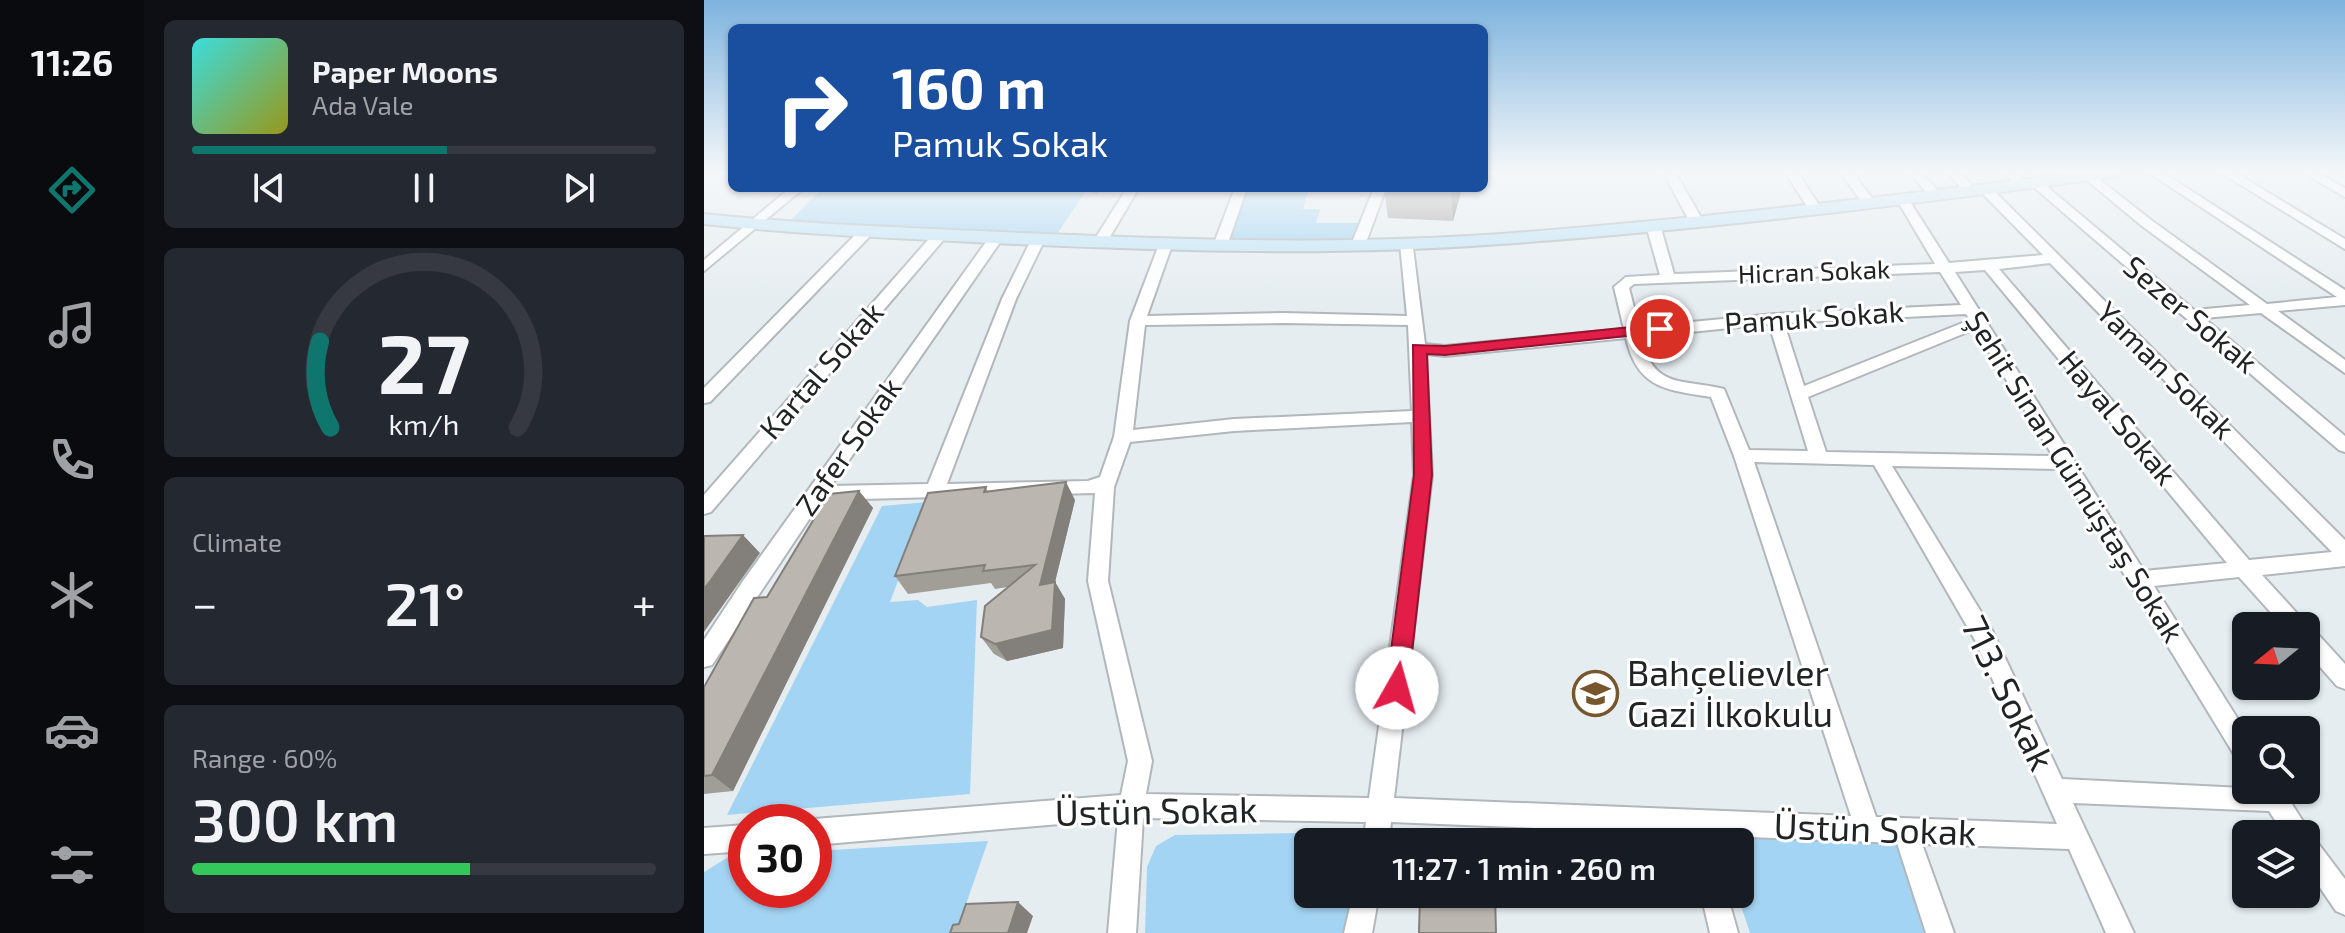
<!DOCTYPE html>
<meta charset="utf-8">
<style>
body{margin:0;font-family:"Exo 2",sans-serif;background:#242831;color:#f1f3f6;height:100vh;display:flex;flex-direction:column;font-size:30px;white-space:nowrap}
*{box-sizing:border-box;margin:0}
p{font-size:26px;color:#9ea1a6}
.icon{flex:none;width:44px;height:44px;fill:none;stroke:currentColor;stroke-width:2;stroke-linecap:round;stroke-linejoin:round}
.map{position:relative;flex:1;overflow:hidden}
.drawer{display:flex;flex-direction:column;gap:20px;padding:20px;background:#0d0f14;width:560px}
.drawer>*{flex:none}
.guide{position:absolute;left:24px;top:24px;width:760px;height:168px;border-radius:12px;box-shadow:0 2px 6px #0004;background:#1a4fa0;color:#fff;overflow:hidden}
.needle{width:52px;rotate:252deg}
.fabs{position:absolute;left:1528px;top:612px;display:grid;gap:16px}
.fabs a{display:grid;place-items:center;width:88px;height:88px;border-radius:12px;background:#171b24;box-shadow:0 2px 6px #0004;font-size:40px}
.speed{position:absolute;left:24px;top:804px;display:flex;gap:16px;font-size:40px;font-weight:700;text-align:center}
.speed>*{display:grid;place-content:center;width:104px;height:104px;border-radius:50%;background:#171b24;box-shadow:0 2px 6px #0004;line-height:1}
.speed .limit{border:12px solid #d22;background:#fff;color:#111}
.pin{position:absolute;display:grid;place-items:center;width:68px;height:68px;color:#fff;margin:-34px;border:4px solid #fff;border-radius:50%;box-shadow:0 2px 8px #0007}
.me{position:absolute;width:88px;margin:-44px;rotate:7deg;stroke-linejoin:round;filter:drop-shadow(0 0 6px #0008)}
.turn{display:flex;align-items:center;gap:28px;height:168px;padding:0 32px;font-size:36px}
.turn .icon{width:104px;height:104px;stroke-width:2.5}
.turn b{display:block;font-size:56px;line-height:68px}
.big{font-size:60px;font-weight:600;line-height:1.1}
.drawer .card{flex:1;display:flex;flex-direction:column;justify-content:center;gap:12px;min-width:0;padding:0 28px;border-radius:12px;background:#242831}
.drawer .dial{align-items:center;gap:0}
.dial svg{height:208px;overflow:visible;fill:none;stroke:#363941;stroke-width:7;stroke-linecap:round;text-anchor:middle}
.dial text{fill:#f1f3f6;stroke:none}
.song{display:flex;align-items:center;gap:24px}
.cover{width:96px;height:96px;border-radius:12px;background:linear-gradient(135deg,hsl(180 70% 55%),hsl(60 70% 35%))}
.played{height:8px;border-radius:4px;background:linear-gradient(90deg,#0f766e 55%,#363941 55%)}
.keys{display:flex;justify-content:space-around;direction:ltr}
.heat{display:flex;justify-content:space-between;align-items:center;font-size:44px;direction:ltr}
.charge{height:12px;border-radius:6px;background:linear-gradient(90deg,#34c759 60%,#363941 0)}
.trip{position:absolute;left:590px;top:828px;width:460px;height:80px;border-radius:12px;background:#171b24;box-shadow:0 2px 6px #0004;font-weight:600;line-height:80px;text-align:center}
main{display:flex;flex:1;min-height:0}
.menu{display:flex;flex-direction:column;width:144px;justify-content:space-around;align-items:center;background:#090b0e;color:#9ea1a6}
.menu .icon{width:56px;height:56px}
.menu .active{color:#0f766e}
.menu b{font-size:36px;color:#f1f3f6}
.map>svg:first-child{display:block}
.green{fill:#a4d4f3}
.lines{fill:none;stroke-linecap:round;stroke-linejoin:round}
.street-casing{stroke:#b1b7bb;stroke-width:4}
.secondary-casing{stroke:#b1b7bb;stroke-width:4}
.street{fill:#fff;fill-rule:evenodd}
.secondary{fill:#c1e5f7;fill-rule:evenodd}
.wall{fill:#a19d97}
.shaded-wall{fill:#837f7b}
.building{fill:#bbb6b0;stroke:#837f7b;stroke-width:2}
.route{fill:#e11d48;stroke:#92132f;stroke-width:2}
.labels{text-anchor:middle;stroke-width:6;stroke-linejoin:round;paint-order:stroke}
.far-street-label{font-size:26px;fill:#212425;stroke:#fff}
.street-label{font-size:30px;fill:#212425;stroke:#fff}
.near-poi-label{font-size:36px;fill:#212425;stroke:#fff;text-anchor:start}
.near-street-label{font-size:36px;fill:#212425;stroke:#fff}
</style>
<main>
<nav class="menu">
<b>11:26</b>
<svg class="icon active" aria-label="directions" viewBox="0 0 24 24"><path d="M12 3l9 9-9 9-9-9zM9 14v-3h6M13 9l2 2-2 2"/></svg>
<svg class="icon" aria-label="music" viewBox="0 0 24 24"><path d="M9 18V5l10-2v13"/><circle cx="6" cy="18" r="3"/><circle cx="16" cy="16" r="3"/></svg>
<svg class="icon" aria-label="phone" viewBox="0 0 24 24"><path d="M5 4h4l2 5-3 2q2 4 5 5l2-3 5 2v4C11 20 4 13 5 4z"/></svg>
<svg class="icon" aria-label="climate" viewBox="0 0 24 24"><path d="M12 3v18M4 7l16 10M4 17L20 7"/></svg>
<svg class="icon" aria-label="car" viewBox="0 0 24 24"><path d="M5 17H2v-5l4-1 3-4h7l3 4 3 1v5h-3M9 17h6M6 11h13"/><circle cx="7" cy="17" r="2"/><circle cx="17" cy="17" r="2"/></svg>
<svg class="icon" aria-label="filters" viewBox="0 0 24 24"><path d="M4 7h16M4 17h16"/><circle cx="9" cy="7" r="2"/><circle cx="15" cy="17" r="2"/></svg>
</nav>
<section class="drawer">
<div class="card">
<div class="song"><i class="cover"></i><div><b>Paper Moons</b><p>Ada Vale</p></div></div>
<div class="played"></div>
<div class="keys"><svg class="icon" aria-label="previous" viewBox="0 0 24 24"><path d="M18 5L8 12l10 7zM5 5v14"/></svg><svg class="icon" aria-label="pause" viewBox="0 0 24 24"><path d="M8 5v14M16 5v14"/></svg><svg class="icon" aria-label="next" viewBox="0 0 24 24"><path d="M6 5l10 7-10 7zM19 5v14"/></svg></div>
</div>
<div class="card dial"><svg viewBox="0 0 100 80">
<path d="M14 69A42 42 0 1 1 86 69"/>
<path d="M14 69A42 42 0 0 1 10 36" stroke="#0f766e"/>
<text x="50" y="56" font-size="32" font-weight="700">27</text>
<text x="50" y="72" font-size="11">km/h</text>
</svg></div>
<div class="card"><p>Climate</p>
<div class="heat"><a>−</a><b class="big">21°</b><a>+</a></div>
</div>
<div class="card"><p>Range · 60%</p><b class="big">300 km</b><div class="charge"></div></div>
</section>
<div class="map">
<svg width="1641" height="933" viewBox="0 0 1641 933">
<rect width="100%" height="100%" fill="#e6edf1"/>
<path class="green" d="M119 188H378L382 191 353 234 85 222Z
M545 188H605L599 209H616L612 223H659L655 242 522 243Z
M224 502 186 602 214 600 223 607 273 600 266 794 23 815 178 506Z
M662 832 659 842H604V894H648L639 933H441L443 867 452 846 471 835Z
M1197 833 1230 933H1046L1033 894H1036V842H1031V838Z
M284 841 252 933H0V872L26 856 42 855V890H110V851Z"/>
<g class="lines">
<defs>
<path id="street" d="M959 172H971L999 221 997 224H987Z
M1081 172H1093L1117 208 1116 211H1106Z
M1136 172H1148L1171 202 1170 205H1160Z
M1205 172H1217L1236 193V199H1228Z
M1243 172H1255L1271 189V195H1263Z
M1300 172H1313L1324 184 1314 187Z
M1373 172H1386L1447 220 1563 304 1633 297 1444 172H1458L1641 290V305L1574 311 1641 360V373L1557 313 1500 318 1641 436V452L1635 450 1325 183 1335 180 1490 310 1546 305 1438 226Z
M1516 172H1530L1641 239V249Z
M1598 172H1612L1641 188V197Z
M1282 186 1286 187 1641 540V566L1558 575 1599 620 1603 626 1602 627 1610 630 1641 664V689L1633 686 1602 651V626H1579L1535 577 1450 586 1542 732V764L1534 761 1356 469 1188 466 1288 630 1358 779 1579 790 1607 834 1641 879V915L1632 911 1602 867V834H1580L1565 811 1369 803 1430 933H1402L1365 849 1218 844 1250 933H1222L1193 843 687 822 685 842H659L662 822 439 818 432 933H404L414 819 110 845V822H104L110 819 417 795 424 761 384 581 391 493 118 500 8 665 0 667V640L39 581 287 235 292 234 299 238 127 486 224 484 298 299 329 236 334 235 341 239 312 299 243 484 384 481 396 477 410 437 426 321 456 242H466L468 245 443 316 579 313 703 316 696 243 698 240H708L721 344 741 346 920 329 910 287 922 277 956 275 942 225 949 221 956 225 970 274 1231 264 1193 200 1199 196 1203 197 1245 263 1339 255 1278 193 1276 190ZM1346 263 1628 552 1545 560 1295 269ZM1281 270 1523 563 1440 571 1251 272ZM1236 272 1257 305 1071 314 935 327 925 288 930 284ZM1262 314 1266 320 1100 386 1080 323ZM579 323 704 325 708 411 530 419 429 430 441 325ZM1065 324 1104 451 1045 450 1020 389C976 378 950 390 937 337ZM1271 329 1349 456 1122 452 1104 397ZM922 338C933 388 962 390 1007 397L1030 456 1147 816 690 798 728 475 722 354 741 356ZM708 422 710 475 665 798 442 794 448 761 404 581 410 487 426 442 530 431ZM1050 462 1170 465 1271 640 1353 824 1172 817Z
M86 188H100L0 271V260Z
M376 188H398L392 192Z
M423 188H435L401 245H391L389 242Z
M531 188H543L523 246 521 249H511L509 246Z
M670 188H682L661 245 659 248H649L647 245Z
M162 228 167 229V235L6 402 0 403V388L157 229Z
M236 231 241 232V238L7 512 0 514V495L231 232Z
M42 825V851L0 854V828Z
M649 894H675L668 933H640Z
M997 894H1023L1034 933H1006Z"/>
<path id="secondary" d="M1376 172H1419L1411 177C1207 204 1001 230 796 244 635 256 473 251 312 244 208 239 104 235 0 224V214C106 225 212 228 318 233 477 240 638 245 797 234 991 219 1184 197 1376 172Z"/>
</defs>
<use href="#street" class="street-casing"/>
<use href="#secondary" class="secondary-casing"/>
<use href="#street" class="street"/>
<use href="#secondary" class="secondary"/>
</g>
<path class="wall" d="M680 188H758L749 221 684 218Z
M282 487 284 492 371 500 351 582 361 599 359 648 303 661 290 654 277 637 304 587 291 589 287 583 204 594 191 576Z
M155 491 169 508 29 791 0 794V687Z"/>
<path class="shaded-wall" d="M748 188H758L749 221 747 190Z
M362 482 371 500 351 582 361 599 359 648 303 661 291 644 336 585Z
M155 491 169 508 29 791 8 775Z
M39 535 56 553 0 632V589Z
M314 902 329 916 323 933H304Z"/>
<path class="building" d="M693 188H748L747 190Z
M362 482 336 585 351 582 348 630 291 644 277 637 281 606 331 565 279 571 281 565 191 576 224 493 282 487 280 492Z
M155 491 8 775 0 776V687L50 598 63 597 125 494Z
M39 535 7 580 0 589V536Z
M790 836V842H718V839Z
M716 894H791L792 933H715Z
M314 902 304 933H246L249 925 255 924 262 904Z"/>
<linearGradient id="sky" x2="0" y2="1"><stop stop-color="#7eb3de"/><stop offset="0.57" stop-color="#f4f7f9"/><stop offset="1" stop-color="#f4f7f9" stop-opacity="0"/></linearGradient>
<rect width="1641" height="302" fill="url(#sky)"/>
<path class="route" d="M956 324 961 326V332L741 355 723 354 728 475 704 688 701 695 693 698 685 695 682 688 710 475 709 345 741 346Z"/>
<defs>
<symbol id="school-ring" viewBox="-11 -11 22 22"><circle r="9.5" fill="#fff" stroke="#77562d" stroke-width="1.5"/><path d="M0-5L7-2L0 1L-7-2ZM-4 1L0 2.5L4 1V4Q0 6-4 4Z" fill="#77562d"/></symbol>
</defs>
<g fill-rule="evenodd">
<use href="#school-ring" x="866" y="668" width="51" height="51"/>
</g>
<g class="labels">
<g class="far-street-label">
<text transform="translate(1110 272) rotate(-2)" y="9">Hicran Sokak</text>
</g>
<g class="street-label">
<text transform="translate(1486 315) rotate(40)" y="10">Sezer Sokak</text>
<text transform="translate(1110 318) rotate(-4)" y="10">Pamuk Sokak</text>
<text transform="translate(118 371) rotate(-49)" y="10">Kartal Sokak</text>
<text transform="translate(1461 371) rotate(45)" y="10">Yaman Sokak</text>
<text transform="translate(1413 418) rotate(50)" y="10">Hayal Sokak</text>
<text transform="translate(145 447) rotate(-55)" y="10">Zafer Sokak</text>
<text transform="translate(1370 477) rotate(58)" y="10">Şehit Sinan Gümüştaş Sokak</text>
</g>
<g class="near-poi-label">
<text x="923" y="686">Bahçelievler<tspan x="923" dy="41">Gazi İlkokulu</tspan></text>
</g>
<g class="near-street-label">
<text transform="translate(1304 693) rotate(64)" y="13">713. Sokak</text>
<text transform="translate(452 811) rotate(-1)" y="13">Üstün Sokak</text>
<text transform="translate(1171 829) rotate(2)" y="13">Üstün Sokak</text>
</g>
</g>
</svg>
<div class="fabs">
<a><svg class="needle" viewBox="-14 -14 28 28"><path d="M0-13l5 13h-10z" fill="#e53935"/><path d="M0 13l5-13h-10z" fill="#9ea1a6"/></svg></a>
<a><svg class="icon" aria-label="search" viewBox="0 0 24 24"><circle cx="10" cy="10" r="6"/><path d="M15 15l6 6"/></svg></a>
<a><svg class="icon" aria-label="layers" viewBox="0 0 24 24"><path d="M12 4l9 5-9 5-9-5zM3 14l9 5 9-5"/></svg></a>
</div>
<div class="speed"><div class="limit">30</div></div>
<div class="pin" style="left:956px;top:329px;background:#d93025"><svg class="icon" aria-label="arrive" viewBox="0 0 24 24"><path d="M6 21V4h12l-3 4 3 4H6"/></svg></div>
<svg class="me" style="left:693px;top:688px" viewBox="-20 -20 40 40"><circle r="19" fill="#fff"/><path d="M0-13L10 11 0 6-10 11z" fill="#e11d48"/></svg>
<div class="trip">11:27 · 1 min · 260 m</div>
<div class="guide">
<div class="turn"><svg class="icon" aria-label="right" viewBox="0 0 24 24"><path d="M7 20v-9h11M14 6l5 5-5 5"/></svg><div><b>160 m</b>Pamuk Sokak</div></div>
</div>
</div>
</main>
